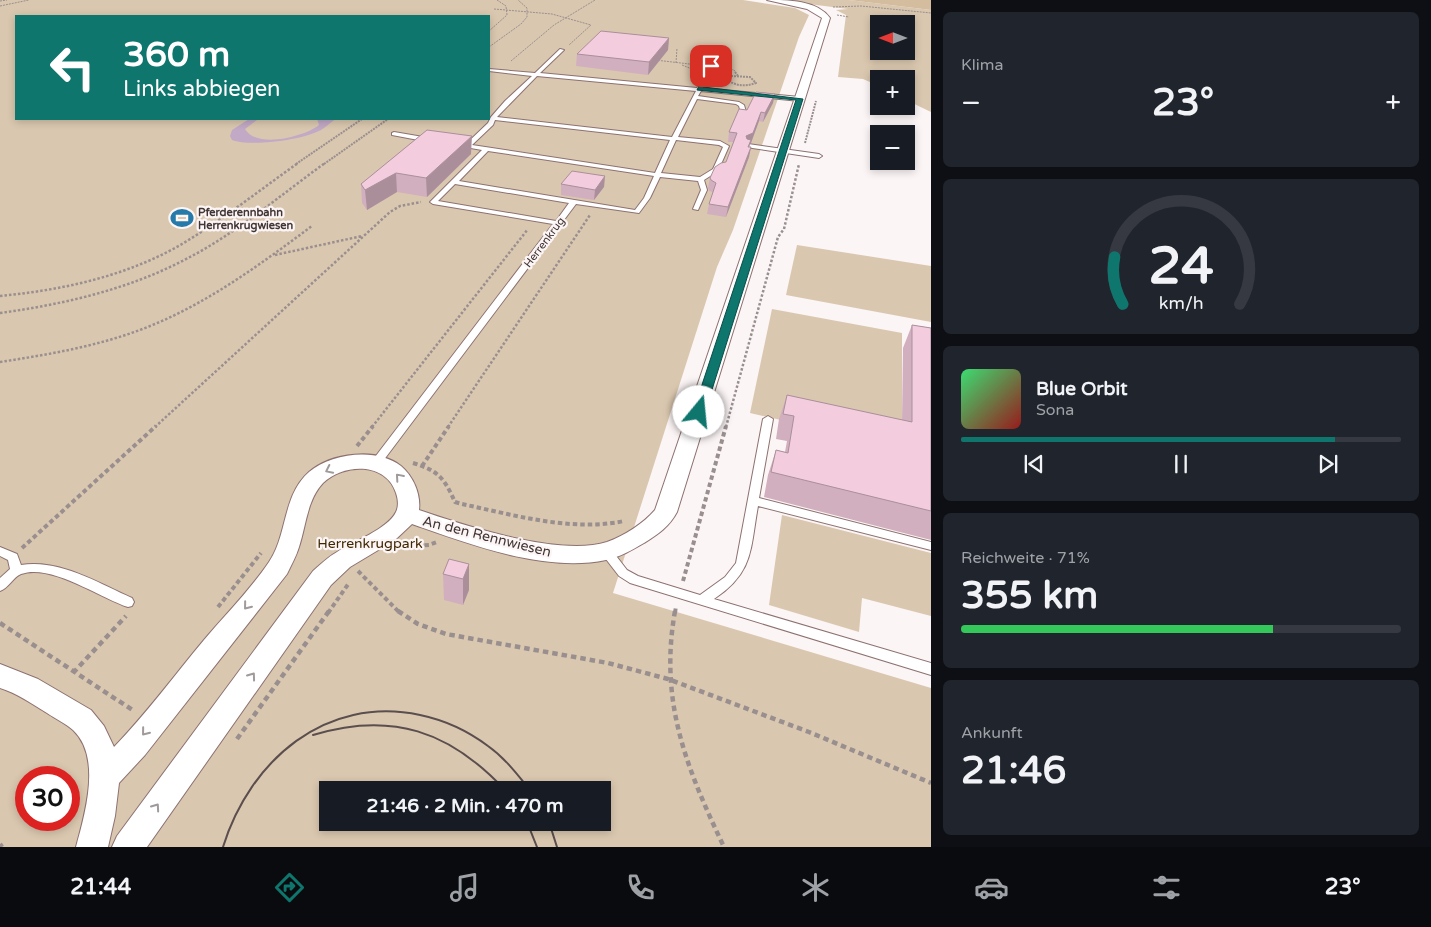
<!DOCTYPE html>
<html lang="de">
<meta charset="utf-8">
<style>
body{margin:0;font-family:"Varela Round",sans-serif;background:#20242c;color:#f1f3f6;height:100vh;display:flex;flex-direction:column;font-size:19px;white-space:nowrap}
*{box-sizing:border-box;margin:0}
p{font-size:16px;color:#9ea1a6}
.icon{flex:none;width:28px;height:28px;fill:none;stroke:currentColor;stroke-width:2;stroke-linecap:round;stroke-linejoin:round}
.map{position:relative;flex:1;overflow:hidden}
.side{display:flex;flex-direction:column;gap:12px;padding:12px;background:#0d0f14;width:500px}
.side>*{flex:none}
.hud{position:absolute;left:15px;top:15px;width:475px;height:105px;border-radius:0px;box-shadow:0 2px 8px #0003;background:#0f766e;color:#fff;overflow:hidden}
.needle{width:32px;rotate:270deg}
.tools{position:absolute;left:870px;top:15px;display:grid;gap:10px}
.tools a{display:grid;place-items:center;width:45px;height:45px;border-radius:0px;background:#171b24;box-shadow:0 2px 8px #0003;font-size:25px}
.speed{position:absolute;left:15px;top:766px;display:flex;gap:10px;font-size:25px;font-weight:700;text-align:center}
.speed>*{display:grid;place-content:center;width:65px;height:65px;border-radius:50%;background:#171b24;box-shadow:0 2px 8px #0003;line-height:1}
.speed .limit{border:8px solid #d22;background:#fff;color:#111}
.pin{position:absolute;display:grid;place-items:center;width:42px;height:42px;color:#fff;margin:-21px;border-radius:10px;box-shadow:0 2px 8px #0006}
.me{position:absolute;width:55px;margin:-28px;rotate:17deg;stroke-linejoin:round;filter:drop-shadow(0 0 4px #0008)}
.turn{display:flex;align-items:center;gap:18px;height:105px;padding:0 25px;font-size:22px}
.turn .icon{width:65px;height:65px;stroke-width:2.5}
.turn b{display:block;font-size:35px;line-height:42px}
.big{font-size:38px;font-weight:700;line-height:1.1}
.side .widget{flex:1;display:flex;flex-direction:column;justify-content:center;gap:8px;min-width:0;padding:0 18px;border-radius:8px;background:#20242c}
.side .dial{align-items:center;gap:0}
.dial svg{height:130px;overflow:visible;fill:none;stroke:#363941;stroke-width:7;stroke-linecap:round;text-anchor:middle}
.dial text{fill:#f1f3f6;stroke:none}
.song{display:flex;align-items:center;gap:15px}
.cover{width:60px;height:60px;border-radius:8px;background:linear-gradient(135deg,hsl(140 70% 55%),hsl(0 70% 35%))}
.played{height:5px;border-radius:2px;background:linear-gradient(90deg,#0f766e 85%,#363941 85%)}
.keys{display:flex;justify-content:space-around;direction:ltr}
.heat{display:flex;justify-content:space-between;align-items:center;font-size:28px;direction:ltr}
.charge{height:8px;border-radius:4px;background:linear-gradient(90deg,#34c759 71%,#363941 0)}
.trip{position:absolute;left:319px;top:781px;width:292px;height:50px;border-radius:0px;background:#171b24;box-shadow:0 2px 8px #0003;font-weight:700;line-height:50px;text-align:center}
.dock{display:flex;height:80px;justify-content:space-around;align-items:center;background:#090b0e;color:#9ea1a6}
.dock .icon{width:35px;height:35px}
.dock .active{color:#0f766e}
.dock b{font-size:22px;color:#f1f3f6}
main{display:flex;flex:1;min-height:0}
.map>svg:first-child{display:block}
.green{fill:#dac7af;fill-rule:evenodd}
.forest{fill:#d4bc9f}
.water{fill:#c2a9c5}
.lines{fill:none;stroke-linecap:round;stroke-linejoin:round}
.service-casing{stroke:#8d7171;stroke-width:2}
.minor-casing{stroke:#8d7171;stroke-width:2}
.path-far4{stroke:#998f8f;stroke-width:1;stroke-dasharray:2 1;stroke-linecap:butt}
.path-far3{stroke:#998f8f;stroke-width:2;stroke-dasharray:2 1;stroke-linecap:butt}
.path-far2{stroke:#998f8f;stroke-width:2.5;stroke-dasharray:2.5 2;stroke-linecap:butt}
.path-far1{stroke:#998f8f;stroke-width:4;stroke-dasharray:4.5 3;stroke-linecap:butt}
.path{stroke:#998f8f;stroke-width:4.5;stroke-dasharray:5.5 4;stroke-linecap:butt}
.service{fill:#fff;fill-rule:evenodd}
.minor{fill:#fff;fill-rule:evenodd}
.tram{stroke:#5a4e4e;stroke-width:2}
.wall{fill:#d1afbe}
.shaded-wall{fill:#aa8f9b}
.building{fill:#f3ccdd;stroke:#aa8f9b}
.oneway{stroke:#a09a9a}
.route{fill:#0f766e;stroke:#0a4d48}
.labels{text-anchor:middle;stroke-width:4.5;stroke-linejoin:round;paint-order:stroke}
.far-poi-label{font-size:11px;font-weight:bold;fill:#413535;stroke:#fcf5f5;text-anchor:start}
.far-street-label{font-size:11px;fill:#413535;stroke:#fcf5f5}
.street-label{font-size:14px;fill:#413535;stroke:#fcf5f5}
.park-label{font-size:14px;fill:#402701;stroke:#fcf5f5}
</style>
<main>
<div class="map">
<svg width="931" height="847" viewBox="0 0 931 847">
<rect width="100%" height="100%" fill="#fcf5f5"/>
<path class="green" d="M0 0H743L795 8 809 15 799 37 733 230 717 267 613 593 931 688V847H0ZM16 16H489V119H16ZM26 778H69V820H26ZM328 790H602V822H328Z
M777 0H849L931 10V112L906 100V79H879V86L863 79 838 77 846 15 836 10 848 9ZM879 24H906V51H879Z
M797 245 931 266V322L786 295Z
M772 309 902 333V447L750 413Z
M782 515 931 553V616L862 598 859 632 769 605Z"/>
<path class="forest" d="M849 0H931V10Z"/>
<path class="water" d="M249 119H283L257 120 245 129C256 149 304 137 319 125L317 119H336C331 122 326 127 321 130 303 140 251 147 232 140L230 136 232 130Z"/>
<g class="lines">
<defs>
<path id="service" d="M560 49 564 50 540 73 697 88 709 66 711 65 713 66 702 88 800 97 803 99 800 101 701 91 698 96 739 102 744 105 746 112 741 113 739 106 736 104 697 99 678 137 720 141 729 146 718 171 704 180 707 190 698 210 693 209 701 190 698 181 660 177 650 198 639 213 576 204 380 465H372L371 463 372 461 553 224 433 204 430 202 482 150 465 147V145L488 123 491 117 505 101 532 76 489 71V69L535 73ZM537 76 696 91 672 137 497 117ZM495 120 670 140 655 173 472 145 493 125ZM676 140 719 145 723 147 713 169 700 177 661 173ZM488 151 654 176 644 198 635 210 459 181ZM455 184 569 203 556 221 438 201Z
M394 132 429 138 432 140 429 142 392 135V133Z
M748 144 819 154 822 156 819 158 746 147V145Z
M768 416 773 419 759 498 931 542V550L758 506C750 550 754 572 714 599L931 663V675L630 583 619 576 602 554 600 551 602 548 606 547 610 548 627 570 638 576 700 595 725 577 736 563 763 419Z
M0 547 17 554 21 565C60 559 98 583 132 598L134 602 132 606 128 607C100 598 51 563 21 574 13 577 9 588 0 591V578L10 569 8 560 0 556Z"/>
<path id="minor" d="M767 0C788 0 817 0 830 18L677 512C669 527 658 534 644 543 632 550 620 557 606 560 545 573 469 544 412 524L395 540 350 567 331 585 147 847H112L117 836 313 571C321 564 328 557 337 552 352 542 388 529 396 512 399 506 398 499 396 493 386 462 344 463 323 483 307 500 306 526 299 547 296 557 291 565 287 574L145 755 119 783 115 816 108 847H76C85 814 102 757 73 730 65 723 56 719 47 713 32 704 17 693 0 688V664L38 679 91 710 104 726 114 747C146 714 174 676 204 640 226 614 251 589 269 562 288 534 282 496 309 472 331 453 377 447 401 466 413 476 421 494 419 510 466 526 560 557 607 542 624 536 644 523 655 510L822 18 807 9Z"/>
</defs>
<use href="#service" class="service-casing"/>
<use href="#minor" class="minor-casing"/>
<path class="path-far4" d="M0 1 7 0
M0 6 29 0
M833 7 861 6 931 13
M494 9 552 14 591 25 569 45
M837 15 849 17
M489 31 507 15 506 6 497 0
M489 47 521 24 527 17V8L518 0
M655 60 698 65
M511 61 554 25 595 0
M676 63 677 48
M682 65 692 69V73
M719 67 734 70 736 73"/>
<path class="path-far3" d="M692 72V74
M735 72 738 76
M731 76 750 77 756 83C745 87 735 86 726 79Z
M805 143 816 101
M296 164 362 119
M324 164 388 119"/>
<path class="path-far2" d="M275 255 362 236
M0 296C63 290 127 276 182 244 222 220 260 190 298 163
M0 313C65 304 130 289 188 258 235 234 282 194 325 163
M0 362C52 354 105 345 155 324 212 300 262 263 312 226
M155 427 390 212 400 206 421 202
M372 427 528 229
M448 427 590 215
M726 427 778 237 784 229 799 164"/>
<path class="path-far1" d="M357 446 373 426
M413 463C439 471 444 478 455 502L462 504C514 515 571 532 624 521
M422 466 449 426
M402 547 429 545 437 542
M22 548 156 426
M358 571 400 613
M683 581 726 426
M218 607 261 553
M328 613 349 583
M675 613 676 606"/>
<path class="path" d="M398 611 418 624 446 634 608 663 668 679 809 732 931 783
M675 611C659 701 686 767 724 847
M0 623 134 711
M73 673 126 616
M237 739 329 611
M0 844 2 847"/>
<use href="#service" class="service"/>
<use href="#minor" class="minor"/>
<path class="tram" d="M313 735C391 711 450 731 505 790
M527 822 537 847
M549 822 557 847
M223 847C250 760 326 695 420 715 444 720 468 731 488 746 505 758 517 774 530 790"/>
</g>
<path class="wall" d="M669 38 668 50 648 75 576 66 577 54Z
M773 103 763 122 759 121 751 143H750L749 147H751L749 157 726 217 707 214 709 204 713 192 709 191 708 188 710 178 726 162 734 142H728L729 132 747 110Z
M427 130 471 154 427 197 397 192 367 210 362 203 361 184Z
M605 176 604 187 594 200 561 195V184Z
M912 325 931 328V540L764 497 768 475 776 450 785 452 787 441 776 439 779 419 787 395 902 420 903 348Z
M469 564V590L463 605 444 600 443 574Z"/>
<path class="shaded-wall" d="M669 38 668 50 648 75 649 62Z
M775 94 773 103 763 122 765 113Z
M761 112 759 121 751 143H750L749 149 744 145 746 136Z
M472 136 471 154 427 197 426 178Z
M751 147 749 157 726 217 728 207Z
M396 173 397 192 367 210 365 190Z
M605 176 604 187 594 200 595 190Z
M469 564V590L463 605V579Z"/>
<path class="building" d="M601 31 669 38 649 62 577 54Z
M756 92 775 94 765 113 761 112 753 133 746 136 747 139 751 140 748 147H751L728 207 709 204 716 183 711 180 710 178 715 167 721 163 726 162 737 133 729 132 739 109 747 110Z
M427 130 472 136 426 178 396 173 365 190 361 184Z
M572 171 605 176 595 190 561 184Z
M912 325 931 328V511L771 472 776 450 788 453 794 416 783 414 787 395 912 422Z
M449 559 469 564 463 579 443 574Z"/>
<defs><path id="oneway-chevron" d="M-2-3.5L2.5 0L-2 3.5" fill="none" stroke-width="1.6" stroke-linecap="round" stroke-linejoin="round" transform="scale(1.25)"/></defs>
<g class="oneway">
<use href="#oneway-chevron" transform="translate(329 470) rotate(154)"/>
<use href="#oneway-chevron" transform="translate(399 477) rotate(-131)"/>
<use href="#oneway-chevron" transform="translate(247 606) rotate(129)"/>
<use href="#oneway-chevron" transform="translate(252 676) rotate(-54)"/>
<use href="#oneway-chevron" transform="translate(145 732) rotate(129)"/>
<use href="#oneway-chevron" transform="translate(156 807) rotate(-55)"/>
</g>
<path class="route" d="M709 65 714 66 703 87 803 99 705 412 699 416 693 412 796 100 697 90Z"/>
<defs>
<symbol id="stadium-bare" viewBox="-9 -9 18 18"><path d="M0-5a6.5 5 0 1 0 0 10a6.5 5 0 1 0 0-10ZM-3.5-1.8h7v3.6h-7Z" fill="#267aaa" stroke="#fcf5f5" stroke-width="2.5" paint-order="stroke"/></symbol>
</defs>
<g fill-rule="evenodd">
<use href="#stadium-bare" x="166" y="202" width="32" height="32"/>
</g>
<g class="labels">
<g class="far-poi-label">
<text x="198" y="216">Pferderennbahn<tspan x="198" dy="13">Herrenkrugwiesen</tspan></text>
</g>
<g class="far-street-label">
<text transform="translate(544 242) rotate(-53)" y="4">Herrenkrug</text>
</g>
<g class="street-label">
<text transform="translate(487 536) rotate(14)" y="5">An den Rennwiesen</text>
</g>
<g class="park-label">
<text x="370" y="548">Herrenkrugpark</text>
</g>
</g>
</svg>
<div class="tools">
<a><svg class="needle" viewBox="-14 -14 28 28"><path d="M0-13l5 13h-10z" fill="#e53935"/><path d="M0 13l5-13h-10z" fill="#9ea1a6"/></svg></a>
<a>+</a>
<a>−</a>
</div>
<div class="speed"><div class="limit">30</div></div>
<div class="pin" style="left:711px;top:66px;background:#d93025"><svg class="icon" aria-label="arrive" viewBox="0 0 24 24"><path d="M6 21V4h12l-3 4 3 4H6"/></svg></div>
<svg class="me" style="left:699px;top:412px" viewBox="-20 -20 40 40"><circle r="19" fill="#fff"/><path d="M0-13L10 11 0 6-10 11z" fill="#0f766e"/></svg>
<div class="trip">21:46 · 2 Min. · 470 m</div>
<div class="hud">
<div class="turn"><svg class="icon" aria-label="left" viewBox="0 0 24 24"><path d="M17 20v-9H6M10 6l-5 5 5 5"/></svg><div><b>360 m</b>Links abbiegen</div></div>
</div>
</div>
<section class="side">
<div class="widget"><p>Klima</p>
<div class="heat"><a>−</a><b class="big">23°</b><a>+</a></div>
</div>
<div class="widget dial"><svg viewBox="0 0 100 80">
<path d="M14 69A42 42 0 1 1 86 69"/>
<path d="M14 69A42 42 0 0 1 9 40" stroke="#0f766e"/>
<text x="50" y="56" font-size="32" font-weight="700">24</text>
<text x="50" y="72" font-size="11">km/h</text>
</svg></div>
<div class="widget">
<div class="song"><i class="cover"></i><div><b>Blue Orbit</b><p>Sona</p></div></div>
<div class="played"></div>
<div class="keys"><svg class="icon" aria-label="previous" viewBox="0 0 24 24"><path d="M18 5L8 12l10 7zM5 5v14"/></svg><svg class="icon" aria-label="pause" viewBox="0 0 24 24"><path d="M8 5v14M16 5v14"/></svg><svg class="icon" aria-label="next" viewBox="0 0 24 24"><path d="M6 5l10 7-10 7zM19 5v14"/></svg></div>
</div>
<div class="widget"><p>Reichweite · 71%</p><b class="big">355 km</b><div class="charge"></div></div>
<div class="widget"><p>Ankunft</p><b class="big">21:46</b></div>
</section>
</main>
<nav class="dock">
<b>21:44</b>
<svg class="icon active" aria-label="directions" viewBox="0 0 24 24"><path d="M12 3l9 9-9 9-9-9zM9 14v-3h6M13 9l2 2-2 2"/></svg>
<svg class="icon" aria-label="music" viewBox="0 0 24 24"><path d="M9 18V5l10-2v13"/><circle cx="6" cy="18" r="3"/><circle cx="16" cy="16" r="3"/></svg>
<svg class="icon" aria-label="phone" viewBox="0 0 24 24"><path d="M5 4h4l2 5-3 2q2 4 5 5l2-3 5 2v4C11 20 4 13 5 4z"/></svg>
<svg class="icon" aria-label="climate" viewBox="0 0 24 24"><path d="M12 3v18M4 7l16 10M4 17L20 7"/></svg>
<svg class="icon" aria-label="car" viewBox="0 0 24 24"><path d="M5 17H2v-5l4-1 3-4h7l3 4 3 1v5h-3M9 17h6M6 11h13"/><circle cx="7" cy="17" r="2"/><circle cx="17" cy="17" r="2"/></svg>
<svg class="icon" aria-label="filters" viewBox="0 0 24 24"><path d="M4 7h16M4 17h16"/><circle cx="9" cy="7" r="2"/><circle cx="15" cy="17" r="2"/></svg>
<b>23°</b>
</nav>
